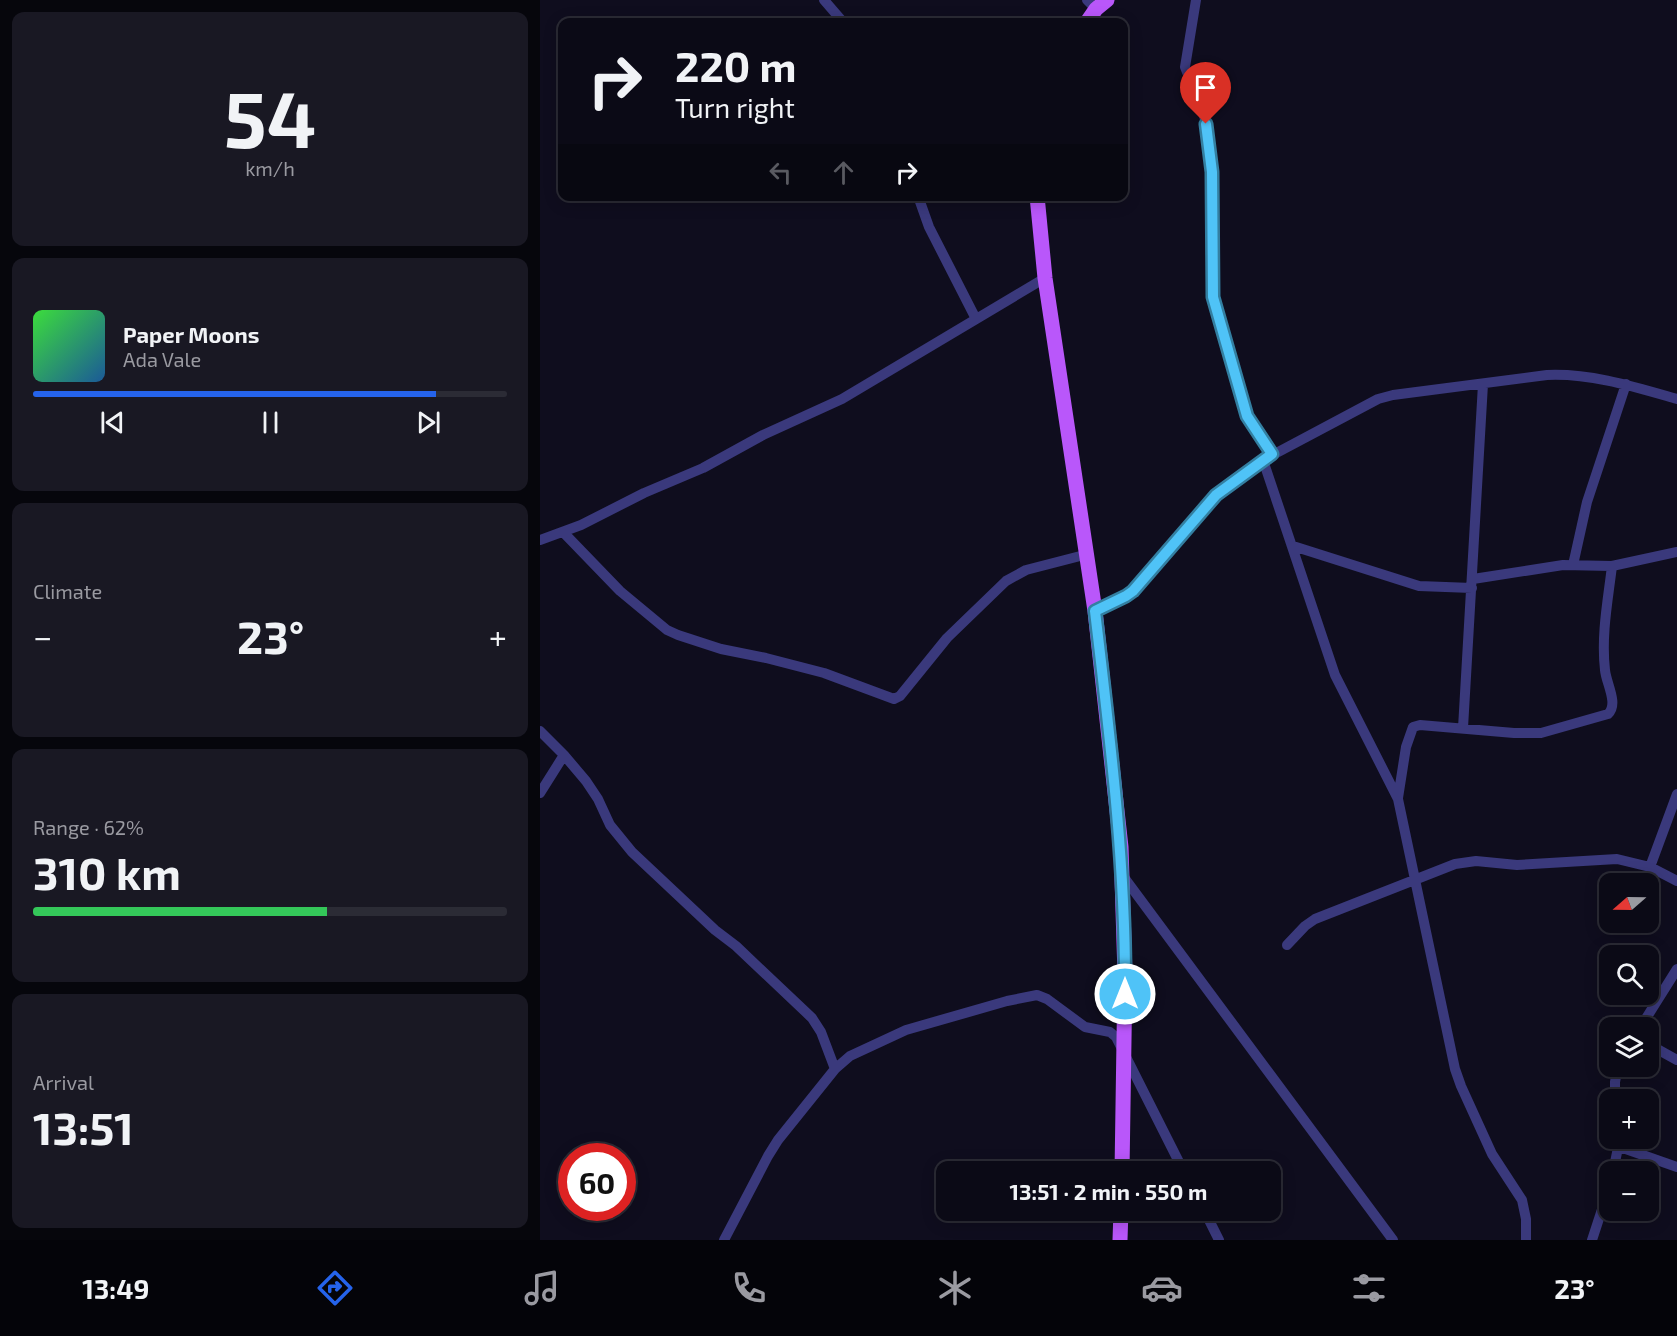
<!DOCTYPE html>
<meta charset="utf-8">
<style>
body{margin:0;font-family:"Exo 2",sans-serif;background:#191823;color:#f1f3f6;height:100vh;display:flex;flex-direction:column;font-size:22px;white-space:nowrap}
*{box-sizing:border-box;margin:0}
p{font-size:20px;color:#9a9aa1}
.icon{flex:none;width:33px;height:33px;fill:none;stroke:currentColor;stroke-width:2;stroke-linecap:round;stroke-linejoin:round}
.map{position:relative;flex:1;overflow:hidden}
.drawer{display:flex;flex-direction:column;gap:12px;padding:12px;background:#06060c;width:540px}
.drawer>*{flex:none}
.guide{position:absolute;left:18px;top:18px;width:570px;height:183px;border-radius:12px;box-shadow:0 3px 15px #0003,0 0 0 2px #2b2b35;background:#0b0a16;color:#f1f3f6;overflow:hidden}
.needle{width:39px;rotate:250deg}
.buttons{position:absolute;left:1059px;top:873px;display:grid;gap:12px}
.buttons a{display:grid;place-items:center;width:60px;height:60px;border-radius:12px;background:#0b0a16;box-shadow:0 3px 15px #0003,0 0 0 2px #2b2b35;font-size:30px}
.speed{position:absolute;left:18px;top:1143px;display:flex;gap:12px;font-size:30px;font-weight:700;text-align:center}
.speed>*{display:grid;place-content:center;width:78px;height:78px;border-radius:50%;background:#0b0a16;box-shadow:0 3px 15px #0003,0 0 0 2px #2b2b35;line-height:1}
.speed .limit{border:9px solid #d22;background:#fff;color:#111}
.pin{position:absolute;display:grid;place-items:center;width:51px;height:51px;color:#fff;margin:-62px -26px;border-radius:50% 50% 50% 0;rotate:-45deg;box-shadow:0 0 6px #0007}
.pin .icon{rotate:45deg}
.me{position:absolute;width:66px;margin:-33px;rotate:0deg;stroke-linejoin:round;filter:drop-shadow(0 0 4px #0008)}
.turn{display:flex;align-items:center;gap:21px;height:126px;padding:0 18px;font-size:27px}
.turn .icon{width:78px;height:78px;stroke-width:2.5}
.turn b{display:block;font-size:42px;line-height:51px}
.lanes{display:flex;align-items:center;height:57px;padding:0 18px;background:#0003;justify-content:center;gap:30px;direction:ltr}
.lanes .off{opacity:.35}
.big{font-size:45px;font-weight:700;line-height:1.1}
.drawer .card{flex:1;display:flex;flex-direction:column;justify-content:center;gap:9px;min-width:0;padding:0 21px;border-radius:12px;background:#191823}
.drawer .dial{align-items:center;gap:0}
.dial b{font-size:78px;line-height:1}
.song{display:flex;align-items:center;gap:18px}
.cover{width:72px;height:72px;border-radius:9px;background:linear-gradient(135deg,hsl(120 70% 55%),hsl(210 70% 35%))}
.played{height:6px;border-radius:3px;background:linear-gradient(90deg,#2563eb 85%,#2b2b35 85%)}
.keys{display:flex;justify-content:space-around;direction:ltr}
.heat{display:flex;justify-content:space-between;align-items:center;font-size:33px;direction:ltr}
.charge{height:9px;border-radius:4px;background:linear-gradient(90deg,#34c759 62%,#2b2b35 0)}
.trip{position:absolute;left:396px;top:1161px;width:345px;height:60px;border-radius:12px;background:#0b0a16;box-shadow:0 3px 15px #0003,0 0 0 2px #2b2b35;font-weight:700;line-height:60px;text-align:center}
.tabs{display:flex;height:96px;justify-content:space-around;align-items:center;background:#040409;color:#9a9aa1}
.tabs .icon{width:42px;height:42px}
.tabs .selected{color:#2563eb}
.tabs b{font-size:27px;color:#f1f3f6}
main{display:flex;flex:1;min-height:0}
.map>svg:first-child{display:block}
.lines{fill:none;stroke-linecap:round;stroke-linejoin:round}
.minor{stroke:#3a397c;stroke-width:10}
.primary{stroke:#b957fa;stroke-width:15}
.route-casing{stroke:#337fa1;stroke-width:15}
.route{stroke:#4fc3f7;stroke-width:10}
</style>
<main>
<section class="drawer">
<div class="card dial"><b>54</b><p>km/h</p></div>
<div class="card">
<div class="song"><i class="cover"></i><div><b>Paper Moons</b><p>Ada Vale</p></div></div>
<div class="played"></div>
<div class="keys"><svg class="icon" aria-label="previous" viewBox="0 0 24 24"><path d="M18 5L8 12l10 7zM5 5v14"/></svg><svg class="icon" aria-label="pause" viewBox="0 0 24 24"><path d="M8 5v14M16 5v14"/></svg><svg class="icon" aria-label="next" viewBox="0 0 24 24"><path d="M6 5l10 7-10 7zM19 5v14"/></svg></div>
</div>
<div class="card"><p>Climate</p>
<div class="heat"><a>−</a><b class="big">23°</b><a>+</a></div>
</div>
<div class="card"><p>Range · 62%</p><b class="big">310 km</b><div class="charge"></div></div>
<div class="card"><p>Arrival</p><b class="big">13:51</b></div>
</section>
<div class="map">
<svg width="1137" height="1240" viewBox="0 0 1137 1240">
<rect width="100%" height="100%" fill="#0f0d1e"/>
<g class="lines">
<path class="minor" d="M284 0 303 22
M547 0 556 9
M656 0 645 67 664 116 668 132 672 172 673 297 707 416 732 454
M378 196 389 227 436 319
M723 460 795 675 858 799 915 1069 921 1086 952 1154 982 1200 986 1219V1240
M23 532 80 591 127 630 138 635 181 649 226 658 284 673 354 699 360 696 407 638 466 581 486 570 548 554
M0 540 41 525 104 493 163 468 223 435 302 399 505 278
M753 546 879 586 932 588
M1033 565 1047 502 1086 384
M933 579 1023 565 1072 566 1137 552
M555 611 586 596 593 591 676 495 723 460 838 399 853 395 1007 375C1051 373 1095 387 1137 399
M923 728 943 384
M0 731 24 755 46 781 58 799 70 825 92 852 175 930 196 946 272 1018 281 1032 295 1069
M0 793 24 755
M858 798 866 747 873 727 880 725 974 733H1001L1068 714C1079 704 1066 683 1065 670 1061 635 1068 600 1072 566
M1110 867 1137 794
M583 876 853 1240
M747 945 765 926 775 919 915 864 936 861 977 865 1077 859 1110 867 1137 881
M1100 1028 1137 969
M1108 1044 1137 1060
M1075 1100V1082L1078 1066
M1080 1147 1137 1167
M1073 1172 1080 1138
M664 1210 679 1240
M184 1240 228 1156 238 1140 295 1069 310 1056 366 1030 467 1001 497 995 507 999 545 1027 570 1032 576 1037 644 1172
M1052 1240 1070 1185"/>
<path class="primary" d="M547 22 556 9 567 0
M497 196 505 278 555 611 581 847 585 974 582 1172
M580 1240 581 1210"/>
</g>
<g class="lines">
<defs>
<path id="route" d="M585 994C586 865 570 738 555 611L586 596 593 591 676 495 732 454 707 416 673 297 672 172 666 124"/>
</defs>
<use href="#route" class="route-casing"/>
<use href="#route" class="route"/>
</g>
</svg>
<div class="buttons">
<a><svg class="needle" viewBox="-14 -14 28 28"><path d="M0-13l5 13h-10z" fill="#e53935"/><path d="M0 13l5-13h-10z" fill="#9a9aa1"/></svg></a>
<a><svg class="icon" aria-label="search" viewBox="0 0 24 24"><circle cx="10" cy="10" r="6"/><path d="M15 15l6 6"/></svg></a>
<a><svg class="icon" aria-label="layers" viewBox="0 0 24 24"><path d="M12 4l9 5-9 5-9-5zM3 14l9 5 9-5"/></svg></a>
<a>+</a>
<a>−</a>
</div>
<div class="speed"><div class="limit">60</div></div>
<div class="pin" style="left:666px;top:124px;background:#d93025"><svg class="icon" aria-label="arrive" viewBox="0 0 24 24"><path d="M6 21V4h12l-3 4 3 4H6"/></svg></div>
<svg class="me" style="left:585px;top:994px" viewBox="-20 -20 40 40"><circle r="17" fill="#4fc3f7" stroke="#fff" stroke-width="3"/><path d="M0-11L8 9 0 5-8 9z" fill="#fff"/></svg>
<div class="trip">13:51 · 2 min · 550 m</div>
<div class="guide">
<div class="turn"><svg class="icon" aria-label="right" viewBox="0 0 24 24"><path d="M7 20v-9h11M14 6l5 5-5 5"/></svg><div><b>220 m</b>Turn right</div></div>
<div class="lanes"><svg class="icon off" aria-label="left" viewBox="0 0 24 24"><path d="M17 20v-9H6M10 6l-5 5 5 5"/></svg><svg class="icon off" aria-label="ahead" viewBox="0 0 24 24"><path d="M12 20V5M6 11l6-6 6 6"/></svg><svg class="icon" aria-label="right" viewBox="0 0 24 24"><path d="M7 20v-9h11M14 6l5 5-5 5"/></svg></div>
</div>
</div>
</main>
<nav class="tabs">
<b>13:49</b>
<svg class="icon selected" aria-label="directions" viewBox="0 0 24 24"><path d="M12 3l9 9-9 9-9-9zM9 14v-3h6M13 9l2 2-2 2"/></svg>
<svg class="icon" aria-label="music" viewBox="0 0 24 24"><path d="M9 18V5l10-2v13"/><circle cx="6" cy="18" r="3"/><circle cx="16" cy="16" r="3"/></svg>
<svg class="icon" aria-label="phone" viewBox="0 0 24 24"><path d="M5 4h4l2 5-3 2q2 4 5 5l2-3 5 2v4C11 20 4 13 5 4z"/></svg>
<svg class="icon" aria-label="climate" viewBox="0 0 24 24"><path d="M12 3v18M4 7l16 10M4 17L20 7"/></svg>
<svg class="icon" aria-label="car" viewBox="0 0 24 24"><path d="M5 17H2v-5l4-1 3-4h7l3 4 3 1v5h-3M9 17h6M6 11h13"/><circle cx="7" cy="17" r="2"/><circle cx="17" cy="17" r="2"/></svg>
<svg class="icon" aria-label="filters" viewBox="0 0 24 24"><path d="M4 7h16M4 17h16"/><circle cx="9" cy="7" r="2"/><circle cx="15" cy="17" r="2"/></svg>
<b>23°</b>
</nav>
